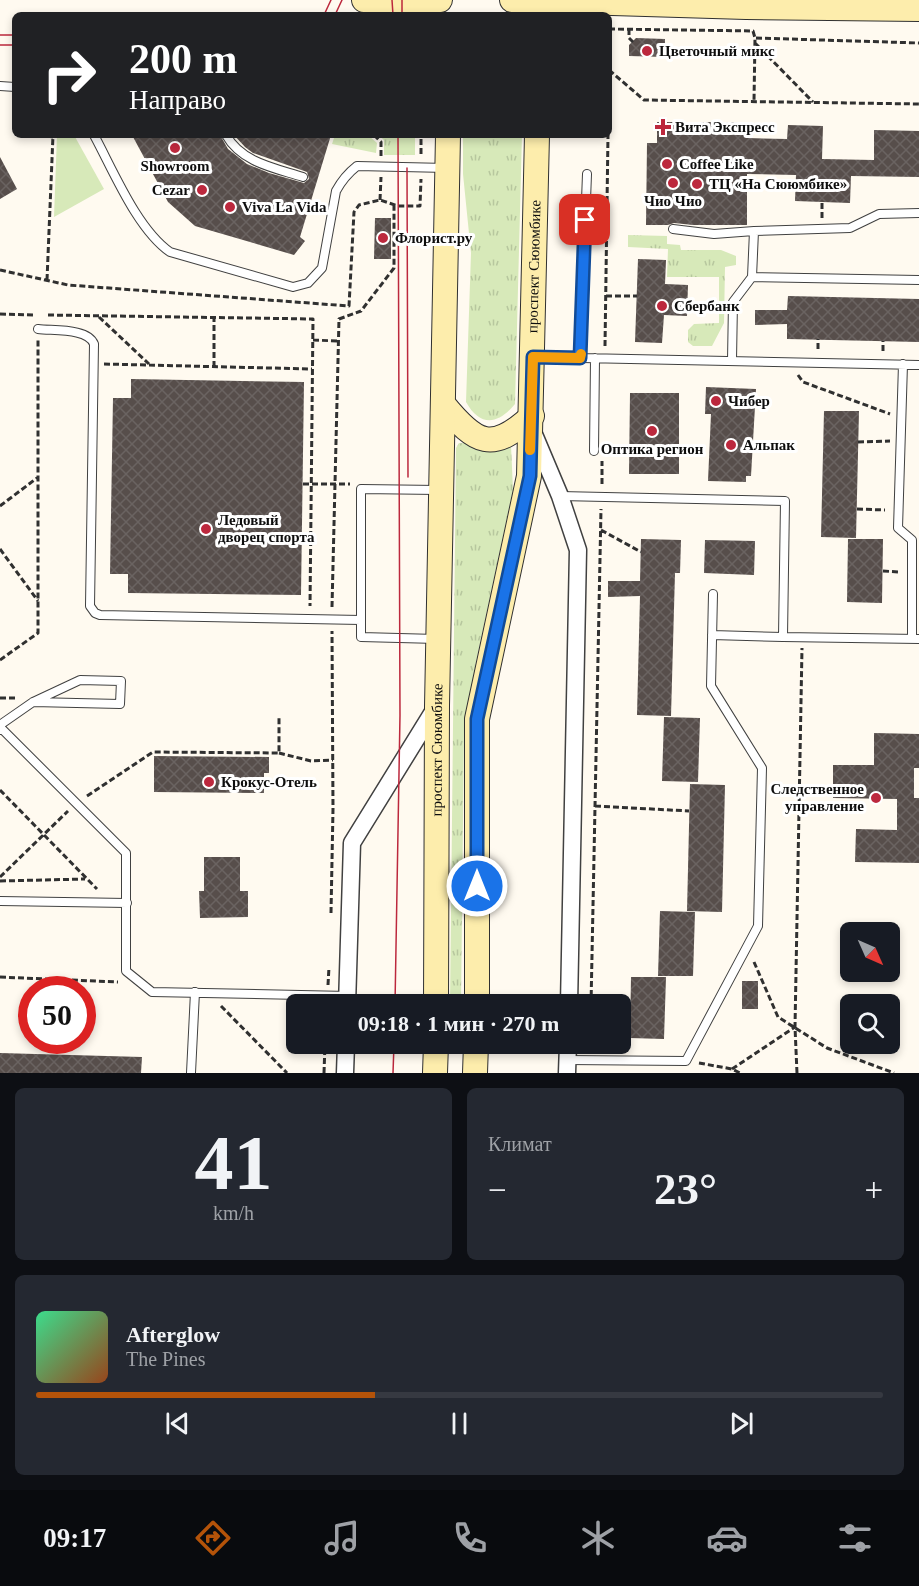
<!DOCTYPE html>
<html lang="ru">
<meta charset="utf-8">
<style>
body{margin:0;font-family:Georgia,serif;background:#242831;color:#f1f3f6;height:100vh;display:flex;flex-direction:column;font-size:22px;white-space:nowrap}
*{box-sizing:border-box;margin:0}
p{font-size:20px;color:#9ea1a6}
.icon{flex:none;width:33px;height:33px;fill:none;stroke:currentColor;stroke-width:2;stroke-linecap:round;stroke-linejoin:round}
.map{position:relative;height:1073px;overflow:hidden}
.drawer{display:flex;flex-direction:column;gap:15px;padding:15px;background:#0d0f14;flex:1}
.drawer>*{flex:none}
.top-card{position:absolute;left:12px;top:12px;width:600px;height:126px;border-radius:9px;box-shadow:0 3px 9px #0003;background:#202124;color:#fff;overflow:hidden}
.needle{width:39px;rotate:135deg}
.tools{position:absolute;left:840px;top:922px;display:grid;gap:12px}
.tools a{display:grid;place-items:center;width:60px;height:60px;border-radius:9px;background:#171b24;box-shadow:0 3px 9px #0003;font-size:30px}
.speed{position:absolute;left:18px;top:976px;display:flex;gap:12px;font-size:30px;font-weight:700;text-align:center}
.speed>*{display:grid;place-content:center;width:78px;height:78px;border-radius:50%;background:#171b24;box-shadow:0 3px 9px #0003;line-height:1}
.speed .limit{border:9px solid #d22;background:#fff;color:#111}
.pin{position:absolute;display:grid;place-items:center;width:51px;height:51px;color:#fff;margin:-26px;border-radius:12px;box-shadow:0 3px 9px #0006}
.me{position:absolute;width:66px;margin:-33px;rotate:0deg;stroke-linejoin:round;filter:drop-shadow(0 0 4px #0008)}
.turn{display:flex;align-items:center;gap:21px;height:126px;padding:0 18px;font-size:27px}
.turn .icon{width:78px;height:78px;stroke-width:2.5}
.turn b{display:block;font-size:42px;line-height:51px}
.big{font-size:45px;font-weight:700;line-height:1.1}
.drawer .card{flex:1;display:flex;flex-direction:column;justify-content:center;gap:9px;min-width:0;padding:0 21px;border-radius:9px;background:#242831}
.drawer .dial{align-items:center;gap:0}
.dial b{font-size:78px;line-height:1}
.song{display:flex;align-items:center;gap:18px}
.cover{width:72px;height:72px;border-radius:9px;background:linear-gradient(135deg,hsl(150 70% 55%),hsl(20 70% 35%))}
.played{height:6px;border-radius:3px;background:linear-gradient(90deg,#b45309 40%,#363941 40%)}
.keys{display:flex;justify-content:space-around;direction:ltr}
.heat{display:flex;justify-content:space-between;align-items:center;font-size:33px;direction:ltr}
.drawer .tiles{flex:1;display:grid;gap:15px;grid-template-columns:1fr 1fr}
.card:last-child{grid-column:span 2}
.trip{position:absolute;left:286px;top:994px;width:345px;height:60px;border-radius:9px;background:#171b24;box-shadow:0 3px 9px #0003;font-weight:700;line-height:60px;text-align:center}
.tabs{display:flex;height:96px;justify-content:space-around;align-items:center;background:#090b0e;color:#9ea1a6}
.tabs .icon{width:42px;height:42px}
.tabs .on{color:#b45309}
.tabs b{font-size:27px;color:#f1f3f6}
.map>svg:first-child{display:block}
.grass{fill:url(#grass-tufts)}
.park{fill:#d7e9b9}
.building{fill:url(#building-cross-hatch)}
.lines{fill:none;stroke-linecap:round;stroke-linejoin:round}
.lane-casing{stroke:#414141;stroke-width:10}
.street-casing{stroke:#414141;stroke-width:19}
.secondary-casing{stroke:#303030;stroke-width:26}
.path{stroke:#303030;stroke-width:3;stroke-dasharray:6 3;stroke-linecap:butt}
.lane{stroke:#fff;stroke-width:8}
.street{stroke:#fff;stroke-width:16}
.secondary{stroke:#fdedac;stroke-width:24}
.tram{stroke:#bc283d;stroke-width:1.5}
.route-casing{stroke:#114b97;stroke-width:15}
.route{stroke:#1a73e8;stroke-width:10}
.slow{stroke:#f59e0b;stroke-width:10}
.poi-dot{fill:#bc283d;stroke:#fff;stroke-width:2}
.labels{text-anchor:middle;stroke-width:6;stroke-linejoin:round;paint-order:stroke}
.poi-label{font-size:15px;font-weight:bold;fill:#0e0e0e;stroke:#fff;text-anchor:start}
.street-label{font-size:15px;fill:#0e0e0e;stroke:#fff}
</style>
<div class="map">
<svg width="919" height="1073" viewBox="0 0 919 1073">
<defs>
<pattern id="grass-tufts" width="24" height="20" patternUnits="userSpaceOnUse" patternTransform="scale(1.5)"><rect width="24" height="20" fill="#d7e9b9"/><path d="M3 7l-1-3M5 7V3M7 7l1-3M15 17l-1-3M17 17v-4M19 17l1-3" fill="none" stroke="#b7c79e"/></pattern>
<pattern id="building-cross-hatch" width="8" height="8" patternUnits="userSpaceOnUse" patternTransform="scale(1.5)"><rect width="8" height="8" fill="#574e4b"/><path d="M0 0l8 8M0 8l8-8" fill="none" stroke="#6a6361"/></pattern>
</defs>
<rect width="100%" height="100%" fill="#fffaf0"/>
<path class="grass" d="M335 135H368L377 143 376 153 332 144Z
M378 135H415V155H384V140Z
M463 135H522L515 404C498 425 480 427 466 402L471 253 463 174Z
M628 235 667 236V244L680 245 681 250H721L736 256V265L725 267 724 323 712 346H693L688 342V330L694 324 719 323V277H667L668 249 628 247Z
M459 443 511 445 513 490 476 662 464 729 461 1005H450L456 448Z"/>
<path class="park" d="M57 135H74L104 189 54 217Z"/>
<path class="building" d="M636 38 665 39V57L629 56V45Z
M657 122H748L747 138 787 139 788 125 823 126 822 159 874 160V130L919 131V177L851 176 850 203 795 201 796 175 747 174V225H693L674 223 668 225H646L647 143H657Z
M132 135H220L228 149 247 164 269 173 304 183 309 179 307 172 253 153 245 147 234 135H331L300 237 305 241 294 255 195 226 168 202Z
M0 157 17 189 0 199Z
M375 218H391V259H374Z
M638 259 666 260 665 284 688 285 687 316 664 315 662 343 635 342Z
M788 296 919 299V342L787 339V324L755 325V310H787Z
M131 379 304 382 301 595 128 593V574H110L113 398H131Z
M706 387 756 389 751 476H746V482L708 481 711 414H705Z
M630 393H679V474H629Z
M824 411H859L856 538 821 537Z
M641 539 681 540 680 573H675L671 716 637 715 640 596 608 597V581H640Z
M848 539H883L882 603 847 602Z
M705 540 755 541 754 575 704 573Z
M664 717 700 718 698 782 662 781Z
M874 733 919 734V768H914V798H919V863L855 862 856 829 897 830V799L833 798V765H874Z
M154 756 269 757V773H264V793L154 792Z
M690 784 725 785 722 912 687 911Z
M204 857H240V891H248V917L200 918 199 891H204Z
M660 911 695 912 693 976H658Z
M631 977H666L664 1039 630 1038Z
M742 981H758V1009H742Z
M0 1053 142 1057 141 1073H0Z"/>
<g class="lines">
<defs>
<path id="lane" d="M0 86 15 87
M94 135C113 170 137 229 170 252L293 287 308 283 322 268 336 191C342 180 348 173 357 166L447 168
M226 135C242 163 275 168 303 177
M673 229 714 234 754 231
M752 277 754 231 850 228 879 214 919 213
M38 329C54 331 88 328 94 344L90 606 95 613 100 615 361 620
M533 357 919 365
M580 358 587 174
M732 360 733 302 752 277 919 280
M903 364 898 528 912 540V639
M594 451 595 358
M560 496 785 501 783 637 712 635
M783 637 919 639
M437 639 361 637V489L438 490
M0 725 33 702 80 680 121 681 120 704 33 702
M0 730H3L126 853V971L152 992 348 996
M0 901 127 903
M567 1060 686 1061 758 926 762 768 711 686 713 594
M191 1073 195 992"/>
<path id="street" d="M533 432 560 496 578 550 569 1005
M347 1005 352 843 436 707
M345 1073 346 1044
M567 1073 568 1044"/>
<g id="secondary">
<path d="M364 0 415 2 440 0"/>
<path d="M512 0 746 7 919 9"/>
<path d="M444 405C476 444 492 453 532 416"/>
<path id="s1" d="M436 1005 437 706 448 135"/>
<path id="s2" d="M477 1005V719L529 476 537 135"/>
<path d="M435 1073 436 1044"/>
<path d="M475 1073 476 1044"/>
</g>
</defs>
<use href="#lane" class="lane-casing"/>
<use href="#street" class="street-casing"/>
<use href="#secondary" class="secondary-casing"/>
<path class="path" d="M609 29 753 31 755 38 754 101
M629 29V38L633 42
M756 38 919 43
M755 43 813 102
M609 70 644 100 919 104
M40 135 53 137
M374 135 381 142V156
M288 137V135
M421 154V135
M380 200 381 177
M822 218V202
M0 270 68 285 349 306 354 212 359 205 380 200 398 206H420L421 179
M47 280 53 135
M606 296H637
M0 314 36 315
M48 315 313 319 310 606
M99 317 149 364
M313 340 337 341
M605 346 608 135
M818 349V339
M883 351V341
M104 364 312 369
M214 367V318
M798 375 803 382 890 414
M858 442 890 441
M303 484H350
M602 484V461
M0 506 37 478
M857 509 885 510
M601 530 641 552
M0 549 38 601
M883 571 899 572
M332 607 339 319 361 311 394 268V204
M0 660 38 633V340
M0 698H16
M279 753 311 761 333 760
M0 790 97 889
M87 796 153 752 279 753V716
M595 806 689 811
M0 877 68 811
M0 881 85 879
M331 913 333 809 332 631
M754 962 778 1017 827 1048 894 1073
M0 977 118 982
M328 985 329 967
M591 1005 601 509
M221 1006 287 1073
M699 1063 732 1069 740 1073
M732 1069 795 1027
M324 1073 325 1044
M797 1073 795 1027 802 648"/>
<use href="#lane" class="lane"/>
<use href="#street" class="street"/>
<use href="#secondary" class="secondary"/>
<path class="tram" d="M392 0 393 15
M402 0V15
M324 15 331 0
M335 15 342 0
M0 35H15
M0 45H15
M407 168 408 477
M395 1005 400 715 398 135
M393 1073 394 1044"/>
</g>
<g class="lines">
<defs>
<path id="route" d="M477 886V719L530 476 533 357 580 358 585 220"/>
</defs>
<use href="#route" class="route-casing"/>
<use href="#route" class="route"/>
<path class="slow" d="M530 450 533 357 580 358 581 354"/>
</g>
<g class="poi-dot">
<circle cx="647" cy="51" r="6"/>
<path d="M660 118h6v6h6v6h-6v6h-6v-6h-6v-6h6z"/>
<circle cx="175" cy="148" r="6"/>
<circle cx="667" cy="164" r="6"/>
<circle cx="673" cy="183" r="6"/>
<circle cx="697" cy="184" r="6"/>
<circle cx="202" cy="190" r="6"/>
<circle cx="230" cy="207" r="6"/>
<circle cx="383" cy="238" r="6"/>
<circle cx="662" cy="306" r="6"/>
<circle cx="716" cy="401" r="6"/>
<circle cx="652" cy="431" r="6"/>
<circle cx="731" cy="445" r="6"/>
<circle cx="206" cy="529" r="6"/>
<circle cx="209" cy="782" r="6"/>
<circle cx="876" cy="798" r="6"/>
</g>
<g class="labels">
<g class="poi-label">
<text x="659" y="56">Цветочный микс</text>
<text x="675" y="132">Вита Экспресс</text>
<text x="679" y="169">Coffee Like</text>
<text x="175" y="171" text-anchor="middle">Showroom</text>
<text x="709" y="189">ТЦ «На Сююмбике»</text>
<text x="190" y="195" text-anchor="end">Cezar</text>
<text x="673" y="206" text-anchor="middle">Чио Чио</text>
<text x="242" y="212">Viva La Vida</text>
<text x="395" y="243">Флорист.ру</text>
<text x="674" y="311">Сбербанк</text>
<text x="728" y="406">Чибер</text>
<text x="743" y="450">Альпак</text>
<text x="652" y="454" text-anchor="middle">Оптика регион</text>
<text x="218" y="525">Ледовый<tspan x="218" dy="17">дворец спорта</tspan></text>
<text x="221" y="787">Крокус-Отель</text>
<text x="864" y="794" text-anchor="end">Следственное<tspan x="864" dy="17">управление</tspan></text>
</g>
<g class="street-label">
<text dy="5" stroke="none"><textPath href="#s2" startOffset="744">проспект Сююмбике</textPath></text>
<text dy="5" stroke="none"><textPath href="#s1" startOffset="255">проспект Сююмбике</textPath></text>
</g>
</g>
</svg>
<div class="tools">
<a><svg class="needle" viewBox="-14 -14 28 28"><path d="M0-13l5 13h-10z" fill="#e53935"/><path d="M0 13l5-13h-10z" fill="#9ea1a6"/></svg></a>
<a><svg class="icon" aria-label="search" viewBox="0 0 24 24"><circle cx="10" cy="10" r="6"/><path d="M15 15l6 6"/></svg></a>
</div>
<div class="speed"><div class="limit">50</div></div>
<div class="pin" style="left:585px;top:220px;background:#d93025"><svg class="icon" aria-label="arrive" viewBox="0 0 24 24"><path d="M6 21V4h12l-3 4 3 4H6"/></svg></div>
<svg class="me" style="left:477px;top:886px" viewBox="-20 -20 40 40"><circle r="17" fill="#1a73e8" stroke="#fff" stroke-width="3"/><path d="M0-11L8 9 0 5-8 9z" fill="#fff"/></svg>
<div class="trip">09:18 · 1 мин · 270 m</div>
<div class="top-card">
<div class="turn"><svg class="icon" aria-label="right" viewBox="0 0 24 24"><path d="M7 20v-9h11M14 6l5 5-5 5"/></svg><div><b>200 m</b>Направо</div></div>
</div>
</div>
<section class="drawer">
<div class="tiles">
<div class="card dial"><b>41</b><p>km/h</p></div>
<div class="card"><p>Климат</p>
<div class="heat"><a>−</a><b class="big">23°</b><a>+</a></div>
</div>
<div class="card">
<div class="song"><i class="cover"></i><div><b>Afterglow</b><p>The Pines</p></div></div>
<div class="played"></div>
<div class="keys"><svg class="icon" aria-label="previous" viewBox="0 0 24 24"><path d="M18 5L8 12l10 7zM5 5v14"/></svg><svg class="icon" aria-label="pause" viewBox="0 0 24 24"><path d="M8 5v14M16 5v14"/></svg><svg class="icon" aria-label="next" viewBox="0 0 24 24"><path d="M6 5l10 7-10 7zM19 5v14"/></svg></div>
</div>
</div>
</section>
<nav class="tabs">
<b>09:17</b>
<svg class="icon on" aria-label="directions" viewBox="0 0 24 24"><path d="M12 3l9 9-9 9-9-9zM9 14v-3h6M13 9l2 2-2 2"/></svg>
<svg class="icon" aria-label="music" viewBox="0 0 24 24"><path d="M9 18V5l10-2v13"/><circle cx="6" cy="18" r="3"/><circle cx="16" cy="16" r="3"/></svg>
<svg class="icon" aria-label="phone" viewBox="0 0 24 24"><path d="M5 4h4l2 5-3 2q2 4 5 5l2-3 5 2v4C11 20 4 13 5 4z"/></svg>
<svg class="icon" aria-label="climate" viewBox="0 0 24 24"><path d="M12 3v18M4 7l16 10M4 17L20 7"/></svg>
<svg class="icon" aria-label="car" viewBox="0 0 24 24"><path d="M5 17H2v-5l4-1 3-4h7l3 4 3 1v5h-3M9 17h6M6 11h13"/><circle cx="7" cy="17" r="2"/><circle cx="17" cy="17" r="2"/></svg>
<svg class="icon" aria-label="filters" viewBox="0 0 24 24"><path d="M4 7h16M4 17h16"/><circle cx="9" cy="7" r="2"/><circle cx="15" cy="17" r="2"/></svg>
</nav>
